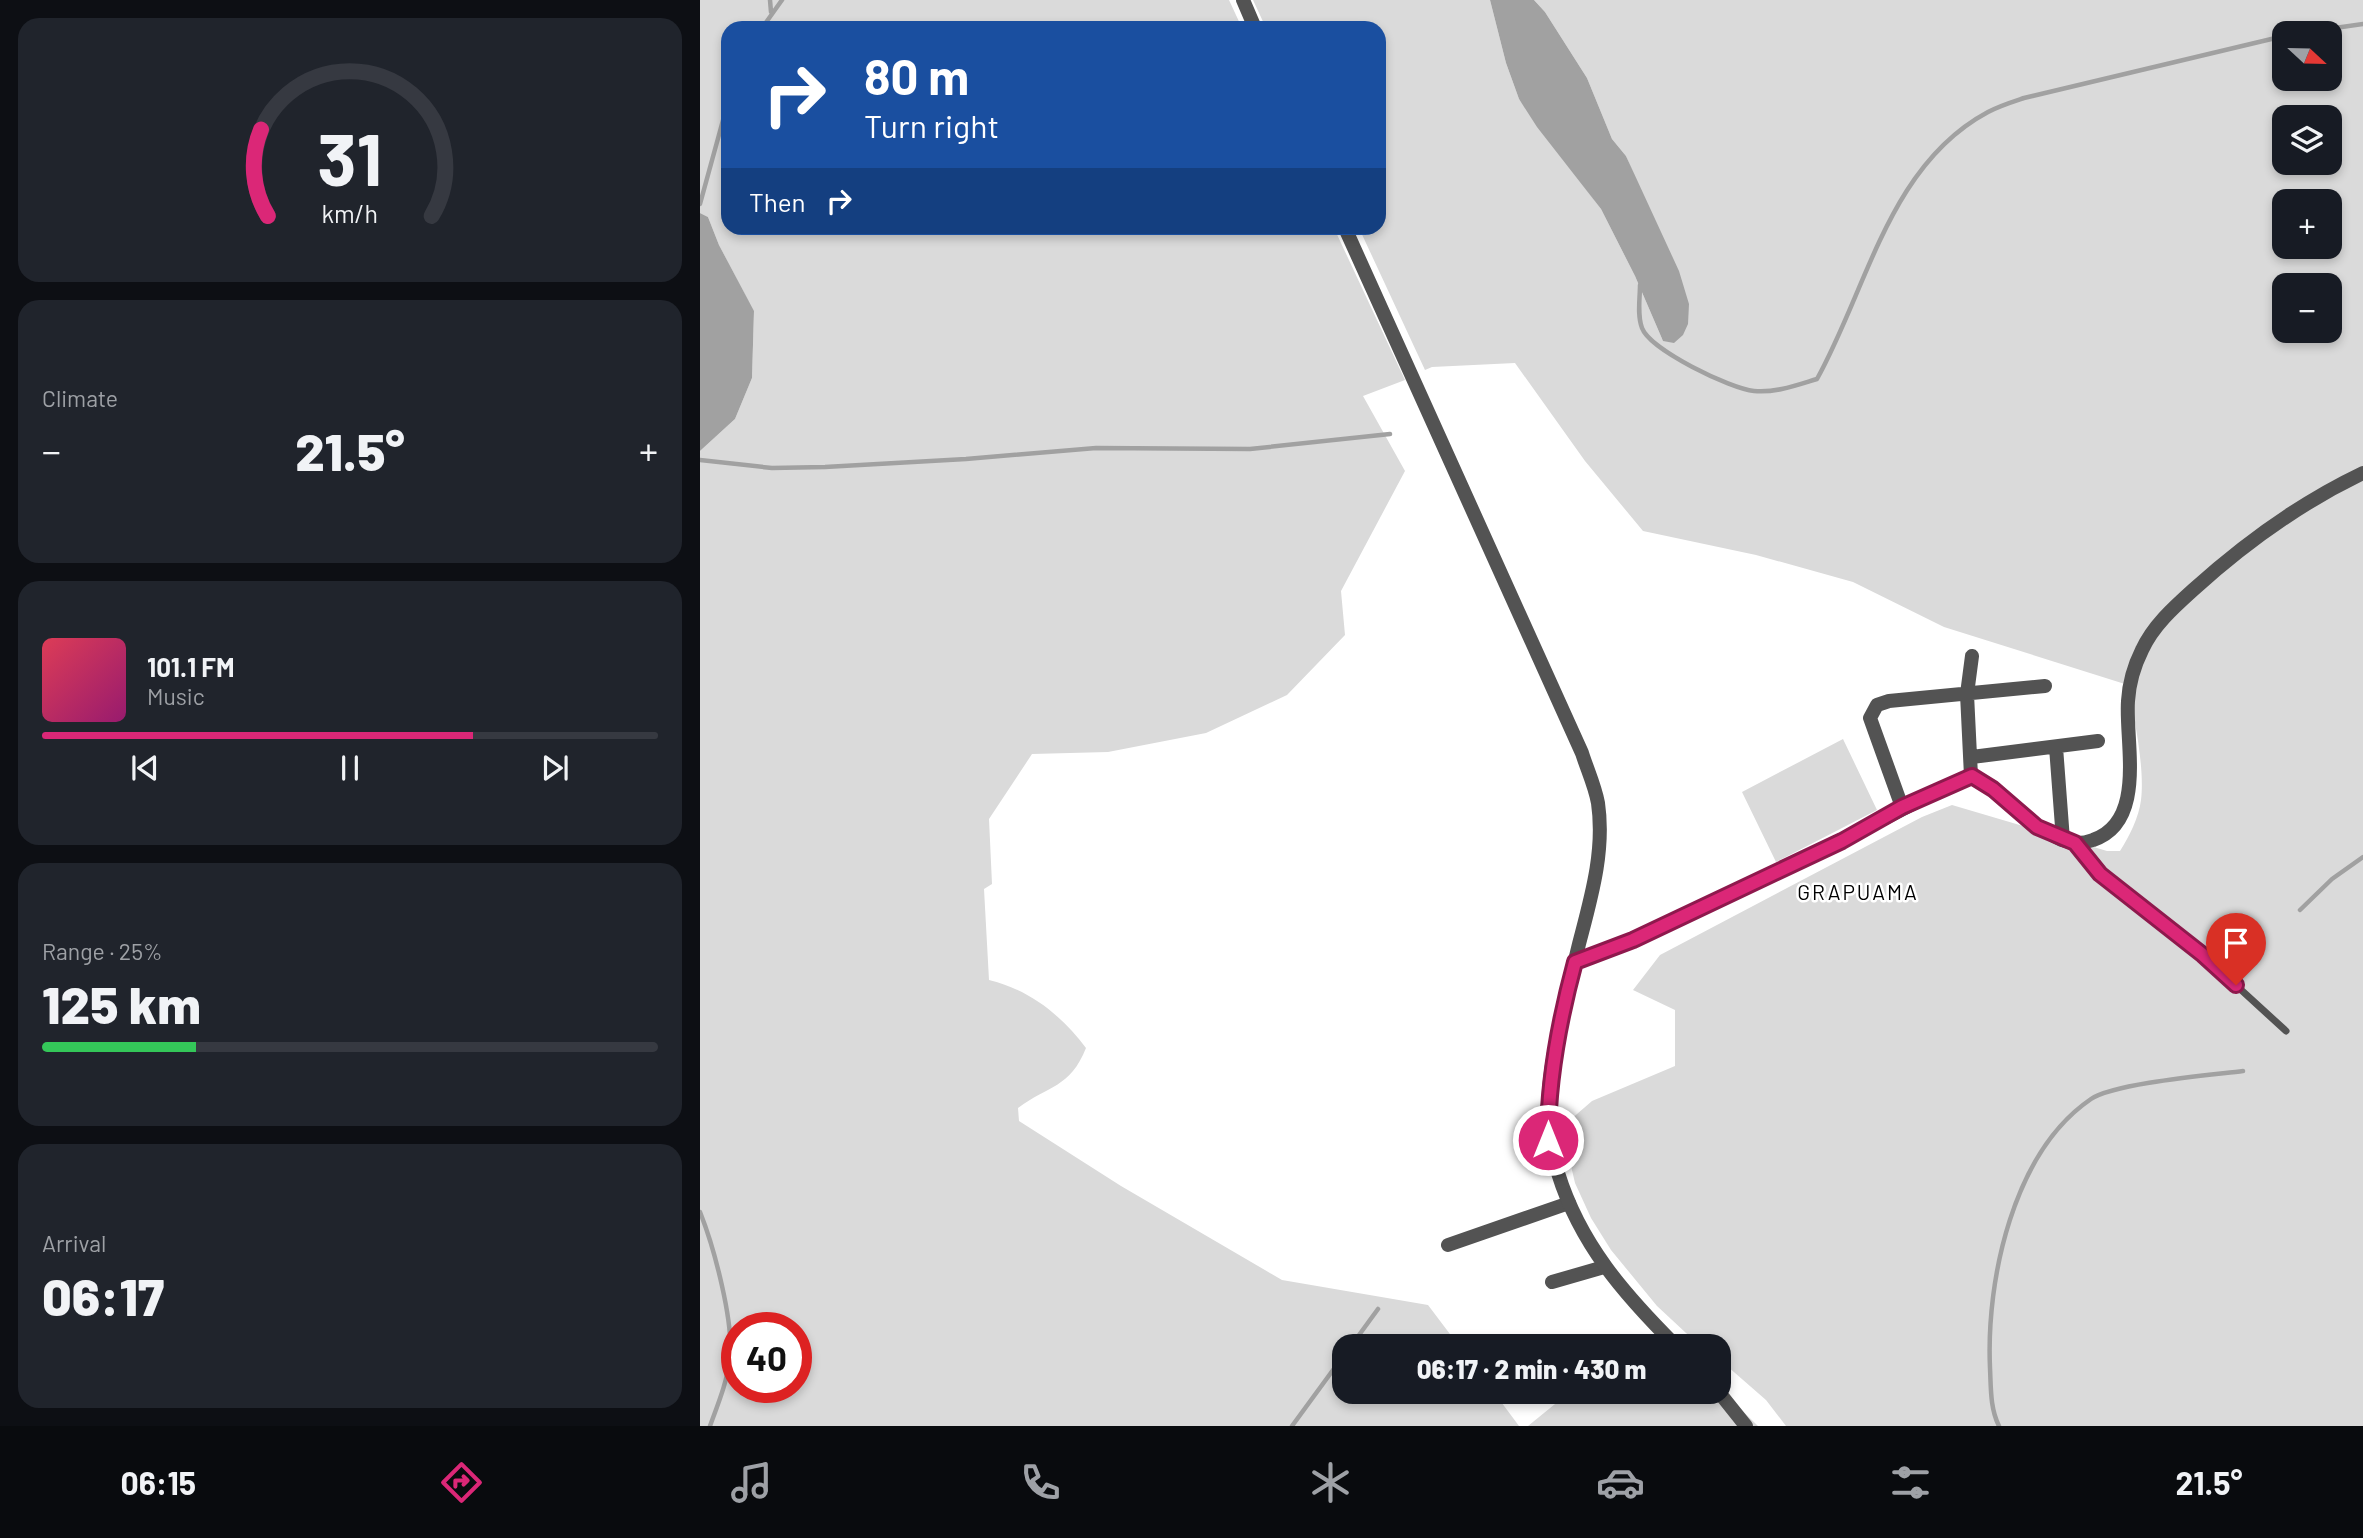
<!DOCTYPE html>
<meta charset="utf-8">
<style>
body{margin:0;font-family:Barlow,sans-serif;background:#20242c;color:#f1f3f6;height:100vh;display:flex;flex-direction:column;font-size:26px;white-space:nowrap}
*{box-sizing:border-box;margin:0}
p{font-size:23px;color:#9ea1a6}
.icon{flex:none;width:38px;height:38px;fill:none;stroke:currentColor;stroke-width:2;stroke-linecap:round;stroke-linejoin:round}
.map{position:relative;flex:1;overflow:hidden}
.side{display:flex;flex-direction:column;gap:18px;padding:18px;background:#0d0f14;width:700px}
.side>*{flex:none}
.banner{position:absolute;left:21px;top:21px;width:665px;height:214px;border-radius:21px;box-shadow:0 4px 10px #0003;background:#1a4fa0;color:#fff;overflow:hidden}
.needle{width:46px;rotate:112deg}
.fabs{position:absolute;left:1572px;top:21px;display:grid;gap:14px}
.fabs a{display:grid;place-items:center;width:70px;height:70px;border-radius:14px;background:#171b24;box-shadow:0 4px 10px #0003;font-size:35px}
.speed{position:absolute;left:21px;top:1312px;display:flex;gap:14px;font-size:35px;font-weight:700;text-align:center}
.speed>*{display:grid;place-content:center;width:91px;height:91px;border-radius:50%;background:#171b24;box-shadow:0 4px 10px #0003;line-height:1}
.speed .limit{border:10px solid #d22;background:#fff;color:#111}
.pin{position:absolute;display:grid;place-items:center;width:60px;height:60px;color:#fff;margin:-72px -30px;border-radius:50% 50% 50% 0;rotate:-45deg;box-shadow:0 0 7px #0007}
.pin .icon{rotate:45deg}
.me{position:absolute;width:77px;margin:-38px;rotate:0deg;stroke-linejoin:round;filter:drop-shadow(0 0 5px #0008)}
.turn{display:flex;align-items:center;gap:24px;height:147px;padding:0 28px;font-size:32px}
.turn .icon{width:91px;height:91px;stroke-width:2.5}
.turn b{display:block;font-size:49px;line-height:60px}
.then{display:flex;align-items:center;height:66px;padding:0 28px;background:#0003;gap:14px;font-size:26px}
.big{font-size:52px;font-weight:800;line-height:1.1}
.side .card{flex:1;display:flex;flex-direction:column;justify-content:center;gap:10px;min-width:0;padding:0 24px;border-radius:21px;background:#20242c}
.side .dial{align-items:center;gap:0}
.dial svg{height:182px;overflow:visible;fill:none;stroke:#363941;stroke-width:7;stroke-linecap:round;text-anchor:middle}
.dial text{fill:#f1f3f6;stroke:none}
.song{display:flex;align-items:center;gap:21px}
.cover{width:84px;height:84px;border-radius:10px;background:linear-gradient(135deg,hsl(350 70% 55%),hsl(320 70% 35%))}
.played{height:7px;border-radius:4px;background:linear-gradient(90deg,#db2777 70%,#363941 70%)}
.keys{display:flex;justify-content:space-around;direction:ltr}
.heat{display:flex;justify-content:space-between;align-items:center;font-size:38px;direction:ltr}
.charge{height:10px;border-radius:5px;background:linear-gradient(90deg,#34c759 25%,#363941 0)}
.trip{position:absolute;left:632px;top:1334px;width:399px;height:70px;border-radius:21px;background:#171b24;box-shadow:0 4px 10px #0003;font-weight:800;line-height:70px;text-align:center}
.tab-bar{display:flex;height:112px;justify-content:space-around;align-items:center;background:#090b0e;color:#9ea1a6}
.tab-bar .icon{width:49px;height:49px}
.tab-bar .active{color:#db2777}
.tab-bar b{font-size:32px;color:#f1f3f6}
main{display:flex;flex:1;min-height:0}
.map>svg:first-child{display:block}
.green{fill:#dadada;fill-rule:evenodd}
.water{fill:#a1a1a1}
.lines{fill:none;stroke-linecap:round;stroke-linejoin:round}
.stream{stroke:#a1a1a1;stroke-width:4.5}
.service{stroke:#535353;stroke-width:7}
.minor{stroke:#535353;stroke-width:14}
.tertiary{stroke:#535353;stroke-width:14}
.route-casing{stroke:#8e194d;stroke-width:18}
.route{stroke:#db2777;stroke-width:12}
.labels{text-anchor:middle;stroke-width:5;stroke-linejoin:round;paint-order:stroke}
.quarter-label{font-size:21px;letter-spacing:2px;fill:#000;stroke:#fff}
</style>
<main>
<section class="side">
<div class="card dial"><svg viewBox="0 0 100 80">
<path d="M14 69A42 42 0 1 1 86 69"/>
<path d="M14 69A42 42 0 0 1 11 31" stroke="#db2777"/>
<text x="50" y="56" font-size="32" font-weight="700">31</text>
<text x="50" y="72" font-size="11">km/h</text>
</svg></div>
<div class="card"><p>Climate</p>
<div class="heat"><a>−</a><b class="big">21.5°</b><a>+</a></div>
</div>
<div class="card">
<div class="song"><i class="cover"></i><div><b>101.1 FM</b><p>Music</p></div></div>
<div class="played"></div>
<div class="keys"><svg class="icon" aria-label="previous" viewBox="0 0 24 24"><path d="M18 5L8 12l10 7zM5 5v14"/></svg><svg class="icon" aria-label="pause" viewBox="0 0 24 24"><path d="M8 5v14M16 5v14"/></svg><svg class="icon" aria-label="next" viewBox="0 0 24 24"><path d="M6 5l10 7-10 7zM19 5v14"/></svg></div>
</div>
<div class="card"><p>Range · 25%</p><b class="big">125 km</b><div class="charge"></div></div>
<div class="card"><p>Arrival</p><b class="big">06:17</b></div>
</section>
<div class="map">
<svg width="1663" height="1426" viewBox="0 0 1663 1426">
<rect width="100%" height="100%" fill="#fff"/>
<path class="green" d="M0 0H529L542 28H28V228H634L705 380 663 396 705 471 641 591 645 635 587 695 506 733 408 752 332 754 289 819 292 884 284 889 289 980C330 990 361 1015 386 1048 370 1088 349 1085 318 1108L319 1121 421 1186 582 1280 728 1305 759 1346H644V1391H793L819 1426H0V451L35 419 52 378 54 312 19 245 8 217 0 213ZM37 1328H96V1388H37Z
M553 0H790L806 63 819 99 901 209 935 276 963 341 940 189 926 156 912 139 887 78 845 12 834 0H1663V1426H1086L1066 1400 1019 1359 1018 1346H1002L986 1333 957 1306 911 1250 891 1218 875 1183 862 1127 892 1101 975 1066V1010L933 990 960 955 1222 817 1252 805 1407 851H1420C1429 837 1439 817 1441 800 1445 768 1434 717 1428 685L1244 627 1153 582 1056 555 943 531 885 461 815 363 732 367 725 370 659 228H679V28H566ZM1584 33H1629V79H1584ZM1584 117H1629V163H1584ZM1584 201H1629V247H1584ZM1584 285H1629V331H1584Z
M1143 739 1177 810 1076 862 1042 792Z
M1019 1388 1058 1426H828L871 1391H1018Z"/>
<path class="water" d="M790 0H834L845 12 887 78 912 139 926 156 979 271 989 304 988 324 983 335 974 343 963 341 935 276 901 209 837 127 819 99 806 63Z
M0 213 8 217 19 245 54 311 52 378 35 419 0 451Z"/>
<g class="lines">
<path class="stream" d="M70 0 71 12
M62 28 82 0
M1600 33 1663 24
M0 204 28 102
M940 285C940 298 937 315 942 328 950 350 1031 389 1054 391 1076 393 1097 385 1117 379 1168 287 1189 165 1288 112 1299 106 1312 102 1324 98L1584 36
M0 460 72 468 125 467 266 459 396 448 550 449 690 434
M1600 910 1632 879 1663 857
M0 1212C14 1247 34 1322 30 1359 27 1382 18 1404 10 1426
M651 1346 678 1309
M592 1426 644 1355
M1299 1426C1290 1408 1291 1388 1290 1368 1286 1280 1313 1152 1391 1099 1415 1083 1511 1075 1543 1071"/>
<path class="service" d="M1375 844 1400 874 1503 955 1586 1031"/>
<path class="minor" d="M1356 747 1363 840
M1272 757 1398 741
M1271 776 1267 694 1272 656
M1202 807 1170 718 1177 705 1189 701 1345 686
M748 1245 869 1203
M852 1282 904 1267"/>
<path class="tertiary" d="M543 0 555 28
M645 228 882 753C887 769 895 786 898 803 905 851 891 898 879 944 864 1007 844 1072 848 1137 849 1149 854 1161 858 1173 880 1244 924 1294 976 1346
M875 962C1008 911 1135 843 1262 779L1271 776 1281 780C1309 800 1330 826 1362 840 1372 844 1382 844 1393 840 1447 822 1425 742 1428 701 1429 684 1434 666 1442 650 1453 626 1473 608 1493 590 1545 543 1600 503 1663 473
M1018 1391 1046 1426"/>
</g>
<g class="lines">
<defs>
<path id="route" d="M848 1140C848 1080 859 1021 875 962L933 940 1142 841 1202 807 1272 776 1293 789 1337 827 1375 843 1400 874 1503 955 1536 985"/>
</defs>
<use href="#route" class="route-casing"/>
<use href="#route" class="route"/>
</g>
<g class="labels">
<g class="quarter-label">
<text x="1158" y="900">GRAPUAMA</text>
</g>
</g>
</svg>
<div class="fabs">
<a><svg class="needle" viewBox="-14 -14 28 28"><path d="M0-13l5 13h-10z" fill="#e53935"/><path d="M0 13l5-13h-10z" fill="#9ea1a6"/></svg></a>
<a><svg class="icon" aria-label="layers" viewBox="0 0 24 24"><path d="M12 4l9 5-9 5-9-5zM3 14l9 5 9-5"/></svg></a>
<a>+</a>
<a>−</a>
</div>
<div class="speed"><div class="limit">40</div></div>
<div class="pin" style="left:1536px;top:985px;background:#d93025"><svg class="icon" aria-label="arrive" viewBox="0 0 24 24"><path d="M6 21V4h12l-3 4 3 4H6"/></svg></div>
<svg class="me" style="left:848px;top:1140px" viewBox="-20 -20 40 40"><circle r="17" fill="#db2777" stroke="#fff" stroke-width="3"/><path d="M0-11L8 9 0 5-8 9z" fill="#fff"/></svg>
<div class="trip">06:17 · 2 min · 430 m</div>
<div class="banner">
<div class="turn"><svg class="icon" aria-label="right" viewBox="0 0 24 24"><path d="M7 20v-9h11M14 6l5 5-5 5"/></svg><div><b>80 m</b>Turn right</div></div>
<div class="then">Then<svg class="icon" aria-label="right" viewBox="0 0 24 24"><path d="M7 20v-9h11M14 6l5 5-5 5"/></svg></div>
</div>
</div>
</main>
<nav class="tab-bar">
<b>06:15</b>
<svg class="icon active" aria-label="directions" viewBox="0 0 24 24"><path d="M12 3l9 9-9 9-9-9zM9 14v-3h6M13 9l2 2-2 2"/></svg>
<svg class="icon" aria-label="music" viewBox="0 0 24 24"><path d="M9 18V5l10-2v13"/><circle cx="6" cy="18" r="3"/><circle cx="16" cy="16" r="3"/></svg>
<svg class="icon" aria-label="phone" viewBox="0 0 24 24"><path d="M5 4h4l2 5-3 2q2 4 5 5l2-3 5 2v4C11 20 4 13 5 4z"/></svg>
<svg class="icon" aria-label="climate" viewBox="0 0 24 24"><path d="M12 3v18M4 7l16 10M4 17L20 7"/></svg>
<svg class="icon" aria-label="car" viewBox="0 0 24 24"><path d="M5 17H2v-5l4-1 3-4h7l3 4 3 1v5h-3M9 17h6M6 11h13"/><circle cx="7" cy="17" r="2"/><circle cx="17" cy="17" r="2"/></svg>
<svg class="icon" aria-label="filters" viewBox="0 0 24 24"><path d="M4 7h16M4 17h16"/><circle cx="9" cy="7" r="2"/><circle cx="15" cy="17" r="2"/></svg>
<b>21.5°</b>
</nav>
